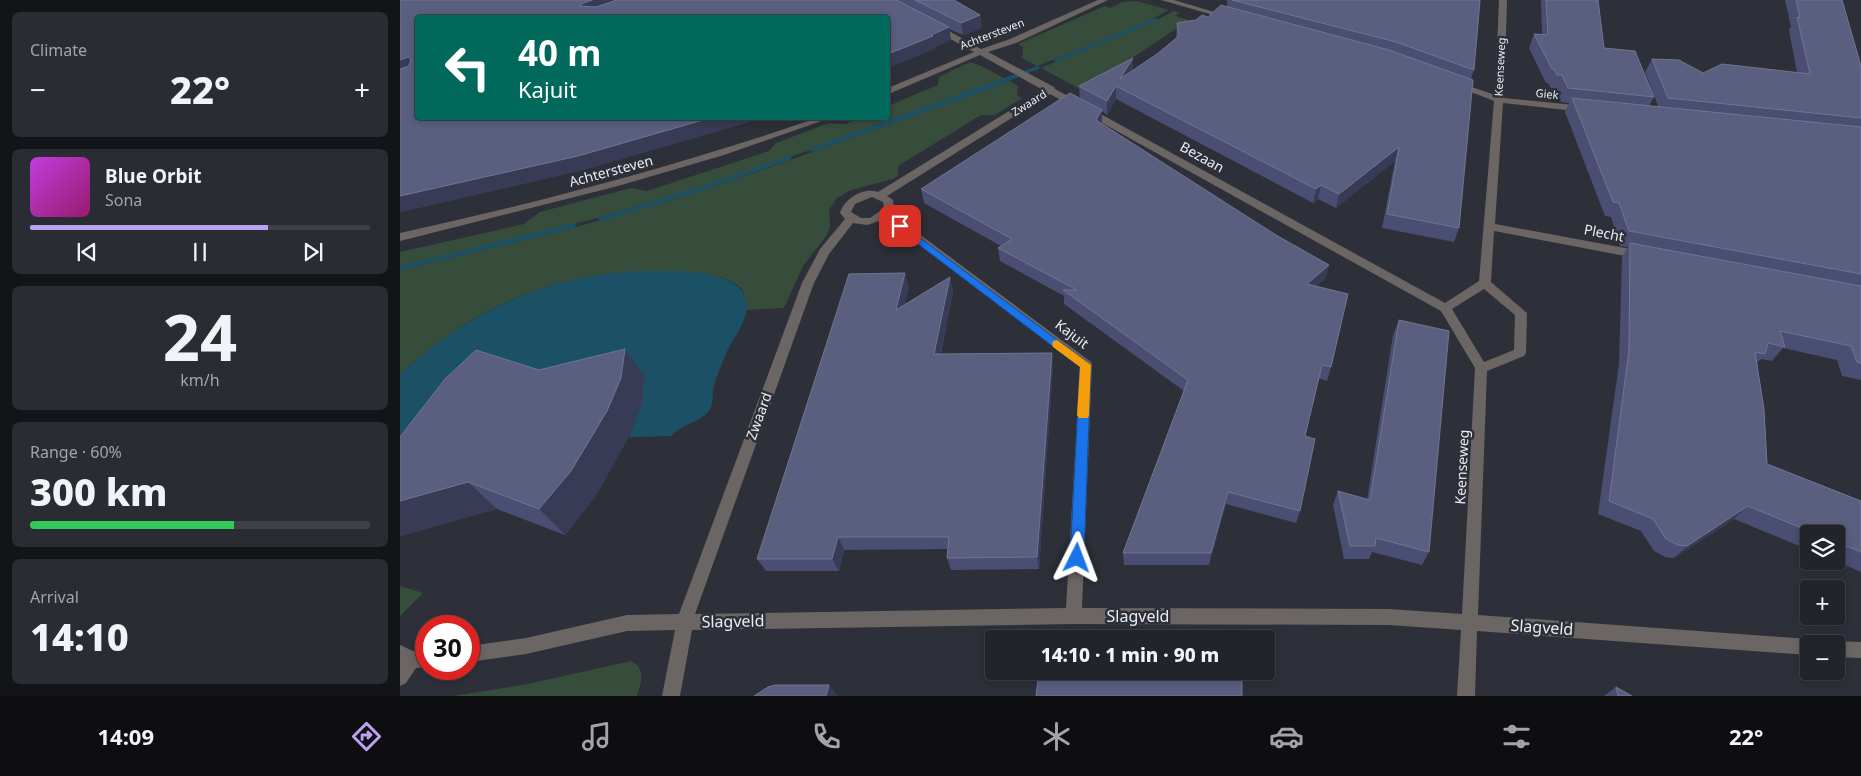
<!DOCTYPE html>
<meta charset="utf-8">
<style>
body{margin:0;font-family:"Noto Sans",sans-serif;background:#2a2c33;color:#f1f3f6;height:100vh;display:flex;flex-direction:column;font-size:19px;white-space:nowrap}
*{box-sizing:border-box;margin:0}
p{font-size:16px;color:#a2a4a9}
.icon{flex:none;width:28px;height:28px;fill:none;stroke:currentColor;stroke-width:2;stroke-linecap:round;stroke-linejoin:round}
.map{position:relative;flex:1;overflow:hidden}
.side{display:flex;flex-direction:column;gap:12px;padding:12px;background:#131418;width:400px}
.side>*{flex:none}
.hud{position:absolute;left:15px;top:15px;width:475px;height:105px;border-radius:5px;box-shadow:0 2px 8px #0003,0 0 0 1px #3f4147;background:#00695c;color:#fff;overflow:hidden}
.fabs{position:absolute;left:1400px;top:525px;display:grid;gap:10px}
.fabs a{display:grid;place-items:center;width:45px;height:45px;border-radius:5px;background:#22242b;box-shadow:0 2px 8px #0003,0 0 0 1px #3f4147;font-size:25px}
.speed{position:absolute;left:15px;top:615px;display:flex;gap:10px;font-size:25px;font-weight:700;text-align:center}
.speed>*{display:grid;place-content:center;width:65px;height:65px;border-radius:50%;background:#22242b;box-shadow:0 2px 8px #0003,0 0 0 1px #3f4147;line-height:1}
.speed .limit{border:8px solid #d22;background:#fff;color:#111}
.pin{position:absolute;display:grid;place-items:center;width:42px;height:42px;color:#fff;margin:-21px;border-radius:10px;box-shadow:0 2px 8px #0006}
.me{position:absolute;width:55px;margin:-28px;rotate:3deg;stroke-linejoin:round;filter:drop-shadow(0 0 4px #0008)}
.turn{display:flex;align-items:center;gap:18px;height:105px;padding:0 20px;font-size:22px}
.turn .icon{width:65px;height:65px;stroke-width:2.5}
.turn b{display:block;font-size:35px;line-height:42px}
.big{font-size:38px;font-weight:800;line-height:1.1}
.side .widget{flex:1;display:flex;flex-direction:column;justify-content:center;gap:8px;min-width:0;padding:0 18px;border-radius:8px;background:#2a2c33}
.side .dial{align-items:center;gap:0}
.dial b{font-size:65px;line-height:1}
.song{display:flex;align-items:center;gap:15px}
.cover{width:60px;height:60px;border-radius:8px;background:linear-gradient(135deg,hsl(290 70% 55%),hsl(320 70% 35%))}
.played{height:5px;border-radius:2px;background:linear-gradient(90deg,#bca0f2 70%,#3f4147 70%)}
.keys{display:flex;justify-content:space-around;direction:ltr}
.heat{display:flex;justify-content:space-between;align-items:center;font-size:28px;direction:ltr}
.charge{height:8px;border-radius:4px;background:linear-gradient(90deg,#34c759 60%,#3f4147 0)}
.trip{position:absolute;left:585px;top:630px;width:290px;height:50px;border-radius:5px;background:#22242b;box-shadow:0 2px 8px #0003,0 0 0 1px #3f4147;font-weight:800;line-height:50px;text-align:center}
.dock{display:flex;height:80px;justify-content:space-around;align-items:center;background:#0e0e11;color:#a2a4a9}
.dock .icon{width:35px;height:35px}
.dock .current{color:#bca0f2}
.dock b{font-size:22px;color:#f1f3f6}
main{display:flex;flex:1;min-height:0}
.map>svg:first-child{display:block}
.green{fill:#374d3c}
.water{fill:#1c5165}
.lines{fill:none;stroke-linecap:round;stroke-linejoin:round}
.minor{fill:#6b6663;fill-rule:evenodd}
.wall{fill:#494e72}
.shaded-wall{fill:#373b55}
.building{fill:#5a5f7f;stroke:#717591}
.route{fill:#1a73e8;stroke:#114b97}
.slow{fill:#f59e0b}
.labels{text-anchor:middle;stroke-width:5;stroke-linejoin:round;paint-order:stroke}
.far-street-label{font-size:11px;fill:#eaebf2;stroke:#2e3039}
.street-label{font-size:14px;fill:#eaebf2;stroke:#2e3039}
.near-street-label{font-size:16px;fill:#eaebf2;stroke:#2e3039}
</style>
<main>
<section class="side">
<div class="widget"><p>Climate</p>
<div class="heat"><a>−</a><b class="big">22°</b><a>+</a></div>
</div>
<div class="widget">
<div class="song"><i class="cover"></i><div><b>Blue Orbit</b><p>Sona</p></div></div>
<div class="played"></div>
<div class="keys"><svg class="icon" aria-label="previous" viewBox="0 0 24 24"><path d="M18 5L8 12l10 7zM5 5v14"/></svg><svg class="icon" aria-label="pause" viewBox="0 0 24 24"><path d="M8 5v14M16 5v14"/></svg><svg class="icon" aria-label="next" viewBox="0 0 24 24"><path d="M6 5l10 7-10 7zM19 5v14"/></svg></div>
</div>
<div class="widget dial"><b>24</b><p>km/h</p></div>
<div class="widget"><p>Range · 60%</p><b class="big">300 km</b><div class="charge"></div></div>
<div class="widget"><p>Arrival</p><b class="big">14:10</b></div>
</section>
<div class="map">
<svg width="1461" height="696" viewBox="0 0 1461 696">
<rect width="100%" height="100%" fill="#2e3039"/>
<path class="green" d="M736 1 769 10 745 23 637 66 622 58 623 47 618 44 705 6 710 8 722 2Z
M774 11 779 13 775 16 789 20 711 72 680 89 641 68 749 24Z
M570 62 579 65 606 79C482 125 358 171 231 208 155 231 77 248 0 266V252L124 224 140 212 231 188 247 191 369 151 376 143 429 123 445 124 461 118H488V106L538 85 539 77Z
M610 81 618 86 617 95 622 98 595 115H581L498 166V176L493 179 451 190 437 198 429 210 430 226 427 235 403 266 384 308 346 310C346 305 345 296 343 291 337 279 314 276 302 274 239 266 172 274 113 299 70 317 34 343 0 374V270L162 231 275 199 365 169Z
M0 586 23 593 0 616Z
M231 661C247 670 241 681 237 696H53L128 684Z"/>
<path class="water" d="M755 18 759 20 657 62 653 60Z
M637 66 641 68 594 87 412 152 409 149Z
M389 156 392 159 297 192 199 222 198 218 306 185Z
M175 223 176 228 162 231 0 270V266Z
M238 271C264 271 351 266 347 308 345 326 331 340 325 356 321 366 317 375 314 385 312 393 314 405 309 411 299 423 281 424 271 436L229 437 241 406 244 377 0 438V374C69 311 144 276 238 271Z"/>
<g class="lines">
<path class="minor" d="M698 0H708L616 43 588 52 654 87 655 89 1045 303 1079 281 1094 101 1053 85 1057 82 1095 95 1099 0H1107L1104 98 1184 106 1189 109 1184 112 1103 103 1095 224 1241 251 1247 255 1241 259 1094 231 1091 282 1127 313 1126 353 1124 356 1087 371 1078 615 1409 639 1416 644H1409V655L1077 631 1075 696H1057L1061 630 989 625 674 624 292 630 280 696H262L275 630 227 631 126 654 69 662V646L126 638 227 615 279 614 402 283 420 249 445 219 440 213C445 198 463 187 478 192L643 90 580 55 491 93 488 94V88L574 52 534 30V26H540L581 49 610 39ZM650 94 1041 311 1075 368 1062 614 989 609 682 608 692 365 691 362 491 213 494 209 493 200 487 196ZM472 197 483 202 484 208 470 218H461L451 212 455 204ZM485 219 680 367 666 608 295 614 414 283 429 254 453 223 467 225ZM1084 289 1115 315 1114 350 1084 362 1052 309Z
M761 0H774L831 17 827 19Z
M417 118H430L324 155 218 186 0 241V233C141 202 281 165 417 118Z
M1436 641 1461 642V658L1436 657V644H1430Z
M0 645 13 651H26V667L16 668 6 683 0 686Z"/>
</g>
<path class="wall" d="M0 0H554L580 15 582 28 563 35 549 29 551 40 535 47V49L18 118H362L187 169 0 212Z
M827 0H1080L1074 70 1071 79 1059 228 1054 242 982 228 995 161 936 208 918 199 913 203 716 99 707 115 702 111V124L926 278 917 286 931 367 927 381 918 378 905 436 900 511 896 523 826 504 809 565H724L723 553 784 391 664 304V296L600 261 598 248 601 246 524 203 521 189 680 99 679 86 733 71 757 54 776 38 777 23 796 20 808 17 827 7Z
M1141 0H1198L1204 48 1254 97 1249 106H1258L1245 72 1252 59 1303 73H1397L1389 30 1391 27 1385 0H1442L1461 66V380L1442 376 1437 360 1383 348 1372 361 1361 359 1357 363 1367 464 1461 501V572L1436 561V534H1409V550L1334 519 1274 558 1265 557 1254 551 1241 531 1198 514 1219 364 1222 257 1228 247 1220 246 1211 217 1205 216 1165 112 1169 103 1161 102 1156 88H1151L1148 83H1146L1129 48 1134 34 1142 35Z
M550 277 553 291 541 354 653 367 639 569 551 570 547 558 548 549 444 550 439 571H366L357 559 509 287 505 304Z
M999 320 1029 552 1022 565 972 552 969 559H944L933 505 938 491 967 500 993 335Z
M139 370 245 377 241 406 228 438 195 497 165 535 97 509 0 536V437Z
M1216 687 1232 696H1204Z"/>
<path class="shaded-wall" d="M192 0H236L187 16 180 6 181 4Z
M580 15 582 28 563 35 561 23Z
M549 27 551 40 535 47V49L488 68V54Z
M8 57 17 70 0 76V60Z
M733 58V71L720 79Z
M716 86V99L707 115V101Z
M702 110V124L696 134V120Z
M310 118H362L187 169 0 212V196Z
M999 147 995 161 936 208 939 194Z
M921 185 918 199 913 203 916 189Z
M929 265 926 278 904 298 907 284Z
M505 273 509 287 500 324 496 310Z
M550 277 553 291 538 368 534 354Z
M225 349 245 377 241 406 228 438 195 497 165 535 139 509Z
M652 353 653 367 639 569 637 557Z
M68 482 97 509 0 536V501Z
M828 492 826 504 809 565 811 553Z
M1348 506 1334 519 1274 558 1287 546Z
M438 537 444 550 439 571 432 559Z
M429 685 437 695V696H426Z"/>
<path class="building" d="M0 0H192L181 4 180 6 196 7 217 0H496L549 27 531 35 533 36 488 54V18H18V118H310L178 156 0 196V69L9 66 11 59 8 57 0 60Z
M515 0H554L580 15 561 23Z
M832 0H1080L1074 70 996 42Z
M1146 0H1198L1204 48 1235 51 1254 97 1168 88 1162 75H1157L1154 69H1152L1134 34 1148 35Z
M1396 0H1442L1461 66V118L1268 98 1252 59 1279 60 1303 73 1322 64 1410 74 1397 17 1400 18Z
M821 5 989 50 1073 80 1059 228 987 214 999 147 939 194 921 185 916 189 716 86 707 101 679 86 733 58 720 79 757 54 779 36 777 23 796 20 802 15 808 17Z
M670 93 702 110 696 120 876 235 929 265 907 284 948 294 931 367 922 365 905 436 915 439 900 511 828 492 811 553H723L788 380 663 290H677L598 248 612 239 521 189Z
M1172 98 1461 127V274L1229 231 1219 203 1213 202Z
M1230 243 1461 286V363L1457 362 1451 346 1380 331 1385 347 1368 343 1365 354 1355 352 1364 409 1367 464 1461 501V552L1436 542V534H1416L1348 506 1287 546 1278 545 1266 539 1253 519 1209 501 1229 350Z
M505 273 496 310 550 277 534 354 652 353 637 557 547 558 549 537H438L432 559H357L449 274Z
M999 320 1049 331 1029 552 976 538 975 546H950L938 491 970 500Z
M225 349 221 378 207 411 171 471 139 509 68 482 0 501V437L45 379 76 350 139 370Z
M639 671H842V696H636Z
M375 685H429L426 696H354L368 687Z
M1216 687 1232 696H1218Z"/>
<path class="route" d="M500 223 691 365 684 558 682 563 677 565 672 563 670 558 680 367 497 228V224Z"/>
<path class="slow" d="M657 340 691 365 689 415 688 418H679L677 415 680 367 653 347 652 344 653 341Z"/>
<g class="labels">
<g class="far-street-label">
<text transform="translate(592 34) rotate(-21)" y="4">Achtersteven</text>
<text transform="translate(1100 67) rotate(-87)" y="4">Keenseweg</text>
<text transform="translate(1147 94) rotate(6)" y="4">Giek</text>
<text transform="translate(629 103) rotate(-32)" y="4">Zwaard</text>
</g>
<g class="street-label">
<text transform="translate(802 157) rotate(29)" y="5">Bezaan</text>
<text transform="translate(211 171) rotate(-15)" y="5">Achtersteven</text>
<text transform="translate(1204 233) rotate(11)" y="5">Plecht</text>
<text transform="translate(672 334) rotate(37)" y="5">Kajuit</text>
<text transform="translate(359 416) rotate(-70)" y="5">Zwaard</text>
<text transform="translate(1062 467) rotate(-87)" y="5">Keenseweg</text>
</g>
<g class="near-street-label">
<text x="738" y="622">Slagveld</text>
<text transform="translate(333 621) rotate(-1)" y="6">Slagveld</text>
<text transform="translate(1142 627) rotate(4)" y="6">Slagveld</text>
</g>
</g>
</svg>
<div class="fabs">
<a><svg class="icon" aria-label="layers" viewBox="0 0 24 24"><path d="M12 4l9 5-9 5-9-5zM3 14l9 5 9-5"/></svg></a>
<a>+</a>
<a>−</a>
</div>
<div class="speed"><div class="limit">30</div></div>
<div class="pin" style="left:500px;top:226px;background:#d93025"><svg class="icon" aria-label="arrive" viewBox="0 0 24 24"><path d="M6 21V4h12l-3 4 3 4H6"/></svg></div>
<svg class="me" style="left:677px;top:558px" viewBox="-20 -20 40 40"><path d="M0-17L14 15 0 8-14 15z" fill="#1a73e8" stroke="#fff" stroke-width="4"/></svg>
<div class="trip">14:10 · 1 min · 90 m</div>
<div class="hud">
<div class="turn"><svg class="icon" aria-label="left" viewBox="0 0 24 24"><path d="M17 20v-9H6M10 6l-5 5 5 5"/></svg><div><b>40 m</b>Kajuit</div></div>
</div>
</div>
</main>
<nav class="dock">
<b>14:09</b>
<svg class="icon current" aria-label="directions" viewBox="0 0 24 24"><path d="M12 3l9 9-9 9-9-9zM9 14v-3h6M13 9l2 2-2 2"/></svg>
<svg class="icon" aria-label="music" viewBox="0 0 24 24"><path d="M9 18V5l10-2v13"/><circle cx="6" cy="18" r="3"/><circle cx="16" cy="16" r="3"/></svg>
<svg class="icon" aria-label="phone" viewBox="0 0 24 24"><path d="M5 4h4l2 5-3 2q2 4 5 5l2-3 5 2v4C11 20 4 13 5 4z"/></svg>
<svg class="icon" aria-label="climate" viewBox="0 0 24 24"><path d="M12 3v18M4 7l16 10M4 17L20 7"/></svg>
<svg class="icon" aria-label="car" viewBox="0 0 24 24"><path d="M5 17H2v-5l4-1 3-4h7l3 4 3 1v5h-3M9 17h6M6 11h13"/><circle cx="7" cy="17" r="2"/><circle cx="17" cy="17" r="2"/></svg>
<svg class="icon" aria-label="filters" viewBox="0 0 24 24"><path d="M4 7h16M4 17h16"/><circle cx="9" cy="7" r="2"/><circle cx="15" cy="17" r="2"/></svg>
<b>22°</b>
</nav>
